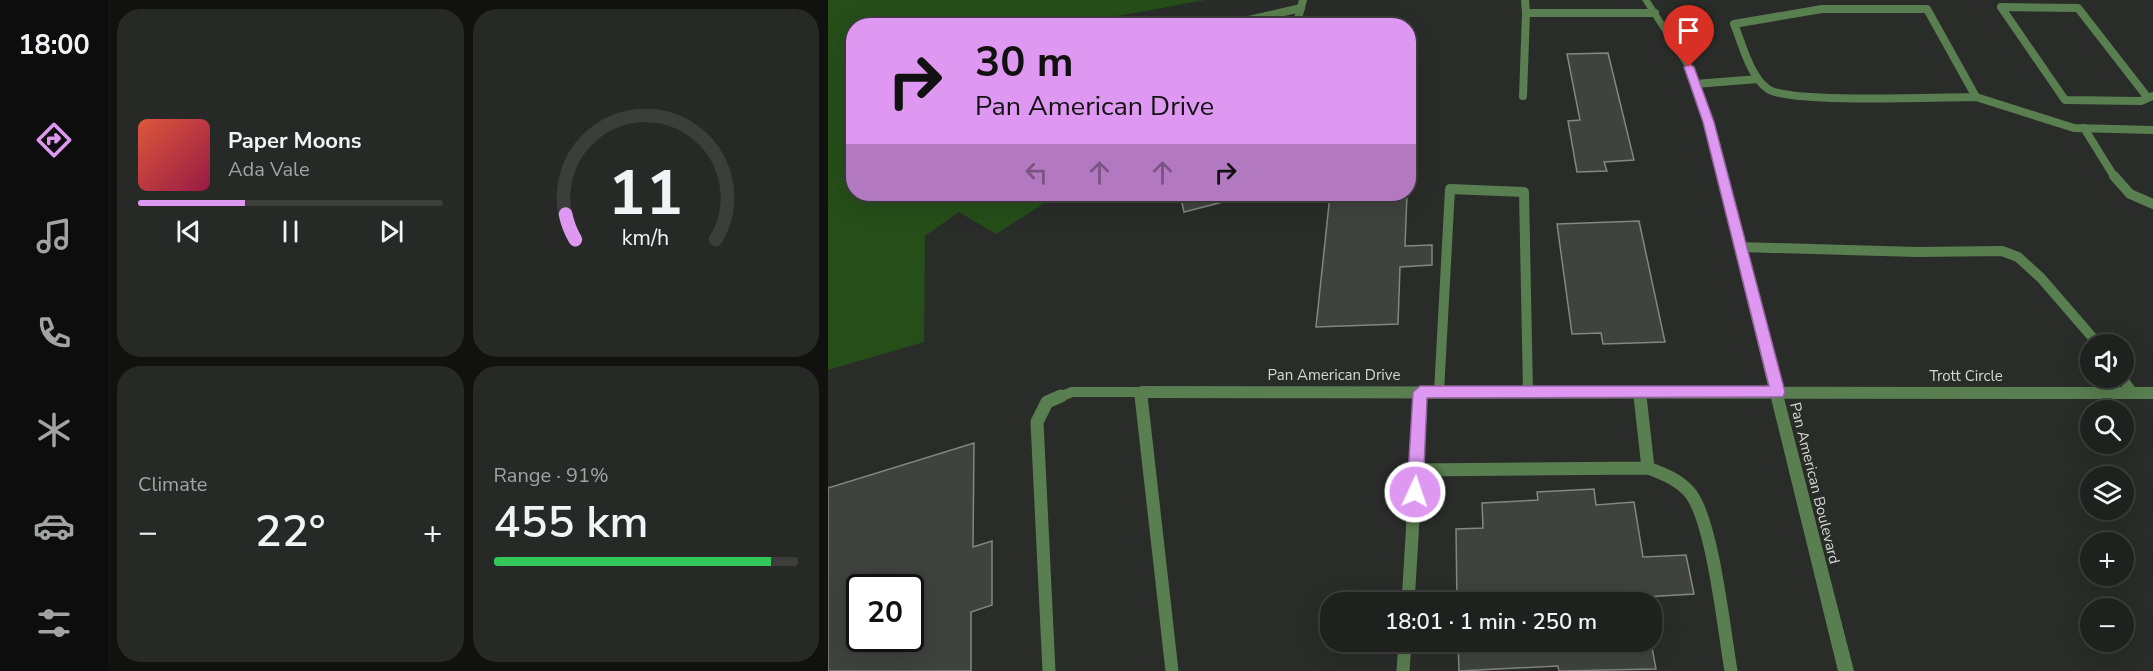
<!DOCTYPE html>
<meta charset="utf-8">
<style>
body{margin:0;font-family:"Nunito Sans",sans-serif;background:#272927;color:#f1f3f6;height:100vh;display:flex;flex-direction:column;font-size:22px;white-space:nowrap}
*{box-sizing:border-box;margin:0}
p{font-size:20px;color:#a1a3a4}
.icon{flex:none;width:33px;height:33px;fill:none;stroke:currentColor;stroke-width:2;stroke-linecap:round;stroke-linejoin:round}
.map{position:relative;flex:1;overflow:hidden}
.drawer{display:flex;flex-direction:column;gap:9px;padding:9px;background:#111210;width:720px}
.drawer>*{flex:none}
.guide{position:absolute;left:18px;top:18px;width:570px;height:183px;border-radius:24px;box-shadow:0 6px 24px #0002,0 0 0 2px #3c3e3c;background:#df98f1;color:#111;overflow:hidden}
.tools{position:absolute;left:1252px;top:334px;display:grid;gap:12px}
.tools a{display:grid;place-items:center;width:54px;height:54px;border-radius:50%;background:#1f211e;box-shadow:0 6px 24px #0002,0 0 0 2px #3c3e3c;font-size:30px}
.speed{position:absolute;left:18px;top:574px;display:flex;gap:12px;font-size:30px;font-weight:700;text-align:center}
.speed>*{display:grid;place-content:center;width:78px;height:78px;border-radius:50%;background:#1f211e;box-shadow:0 6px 24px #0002,0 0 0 2px #3c3e3c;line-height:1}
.speed .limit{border:3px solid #111;border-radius:9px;background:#fff;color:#111}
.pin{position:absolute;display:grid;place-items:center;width:51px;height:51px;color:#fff;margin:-62px -26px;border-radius:50% 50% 50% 0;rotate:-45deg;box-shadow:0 0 6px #0007}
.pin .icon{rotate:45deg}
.me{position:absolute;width:66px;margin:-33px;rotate:3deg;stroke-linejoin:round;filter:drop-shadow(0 0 4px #0008)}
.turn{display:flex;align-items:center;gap:21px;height:126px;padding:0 30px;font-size:27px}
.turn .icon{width:78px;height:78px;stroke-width:2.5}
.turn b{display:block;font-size:42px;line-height:51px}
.lanes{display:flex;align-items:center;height:57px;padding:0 30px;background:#0003;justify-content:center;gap:30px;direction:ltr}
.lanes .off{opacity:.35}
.big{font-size:45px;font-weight:600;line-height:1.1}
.drawer .tile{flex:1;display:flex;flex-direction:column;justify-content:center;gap:9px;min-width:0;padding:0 21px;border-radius:24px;background:#272927}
.drawer .dial{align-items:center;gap:0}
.dial svg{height:156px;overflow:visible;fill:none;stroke:#3c3e3c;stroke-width:7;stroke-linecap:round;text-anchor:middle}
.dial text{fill:#f1f3f6;stroke:none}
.song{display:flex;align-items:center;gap:18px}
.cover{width:72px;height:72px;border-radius:9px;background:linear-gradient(135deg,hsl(10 70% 55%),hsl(340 70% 35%))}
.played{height:6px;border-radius:3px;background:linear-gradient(90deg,#df98f1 35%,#3c3e3c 35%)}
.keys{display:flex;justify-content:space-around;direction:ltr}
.heat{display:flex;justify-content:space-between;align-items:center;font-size:33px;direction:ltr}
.charge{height:9px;border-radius:4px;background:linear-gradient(90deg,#34c759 91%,#3c3e3c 0)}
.drawer .tiles{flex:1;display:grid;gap:9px;grid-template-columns:repeat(2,1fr)}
.trip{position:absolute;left:492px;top:592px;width:342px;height:60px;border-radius:24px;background:#1f211e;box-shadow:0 6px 24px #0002,0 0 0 2px #3c3e3c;font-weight:600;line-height:60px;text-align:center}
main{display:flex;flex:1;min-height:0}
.menu{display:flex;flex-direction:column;width:108px;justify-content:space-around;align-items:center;background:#0c0d0c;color:#a1a3a4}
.menu .icon{width:42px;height:42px}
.menu .selected{color:#df98f1}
.menu b{font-size:27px;color:#f1f3f6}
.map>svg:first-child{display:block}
.green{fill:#254e19}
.building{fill:#3f423e;stroke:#838782;stroke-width:1.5;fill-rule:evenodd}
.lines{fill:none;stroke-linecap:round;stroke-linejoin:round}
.service-far2{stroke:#597e4f;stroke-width:8}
.service-far1{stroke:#597e4f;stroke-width:10}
.service{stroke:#597e4f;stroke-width:13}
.minor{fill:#597e4f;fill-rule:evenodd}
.tertiary{fill:#597e4f;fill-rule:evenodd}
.route{fill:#df98f1;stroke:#91639d;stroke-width:1.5}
.labels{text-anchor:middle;stroke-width:6;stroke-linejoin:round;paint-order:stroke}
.street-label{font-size:15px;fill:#d5d7d4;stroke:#292c28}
</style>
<main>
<nav class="menu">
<b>18:00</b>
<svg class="icon selected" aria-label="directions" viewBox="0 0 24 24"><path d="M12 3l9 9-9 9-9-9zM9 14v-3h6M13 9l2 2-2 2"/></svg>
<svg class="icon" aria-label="music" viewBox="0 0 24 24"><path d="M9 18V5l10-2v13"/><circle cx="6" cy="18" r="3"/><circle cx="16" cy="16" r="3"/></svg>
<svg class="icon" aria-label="phone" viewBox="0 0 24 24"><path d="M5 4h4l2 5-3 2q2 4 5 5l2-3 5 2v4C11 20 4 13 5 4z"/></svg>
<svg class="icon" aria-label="climate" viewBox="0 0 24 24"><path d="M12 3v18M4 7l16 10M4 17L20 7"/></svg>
<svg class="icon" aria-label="car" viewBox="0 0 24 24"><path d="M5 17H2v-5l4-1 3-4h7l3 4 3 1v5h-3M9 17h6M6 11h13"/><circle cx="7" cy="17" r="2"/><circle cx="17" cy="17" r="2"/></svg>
<svg class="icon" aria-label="filters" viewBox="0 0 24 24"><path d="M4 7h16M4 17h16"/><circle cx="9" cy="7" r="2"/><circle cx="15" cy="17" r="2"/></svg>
</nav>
<section class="drawer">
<div class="tiles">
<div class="tile">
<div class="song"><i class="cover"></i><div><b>Paper Moons</b><p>Ada Vale</p></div></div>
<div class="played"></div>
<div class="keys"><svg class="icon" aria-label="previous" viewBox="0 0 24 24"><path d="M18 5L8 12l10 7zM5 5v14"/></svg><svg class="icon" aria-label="pause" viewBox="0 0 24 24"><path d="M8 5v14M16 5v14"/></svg><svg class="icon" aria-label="next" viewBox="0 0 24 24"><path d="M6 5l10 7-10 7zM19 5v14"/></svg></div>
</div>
<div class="tile dial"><svg viewBox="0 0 100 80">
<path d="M14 69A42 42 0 1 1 86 69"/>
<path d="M14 69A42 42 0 0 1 9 56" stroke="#df98f1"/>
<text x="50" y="56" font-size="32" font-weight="700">11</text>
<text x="50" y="72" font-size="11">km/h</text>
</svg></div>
<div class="tile"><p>Climate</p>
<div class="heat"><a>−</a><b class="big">22°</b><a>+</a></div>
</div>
<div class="tile"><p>Range · 91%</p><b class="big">455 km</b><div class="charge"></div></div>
</div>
</section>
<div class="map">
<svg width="1325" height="671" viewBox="0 0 1325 671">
<rect width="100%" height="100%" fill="#292c28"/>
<path class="green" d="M0 0H377L242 25 26 26V194H231L168 234 131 212 97 236 96 342 0 370Z"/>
<path class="building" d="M780 53 806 160 776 162 779 171 749 172 740 121 752 120 739 54Z
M352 194H426L356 212Z
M579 194 577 246 604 245V265L572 267 570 324 488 327 502 195Z
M811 221 837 342 775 344 773 333 744 334 729 224Z
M146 443 145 547 164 541V605L143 612V671H0V488ZM32 588H82V639H32Z
M766 489 768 505 806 502 815 557 858 555 866 594 816 597 817 603H629L628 529 655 528 654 503 710 500 709 492Z
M630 642H823L828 669 731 671 730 666 631 671Z"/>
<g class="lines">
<path class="service-far2" d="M697 0 698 13
M994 9H1099L1148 97C1112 97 962 104 940 89 922 77 914 43 906 24Z
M394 26 473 8
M468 26 475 0
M867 84 930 79
M695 96 698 13H827
M1148 97 1246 128 1325 130
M1320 98 1250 8 1173 7 1237 100 1313 101 1325 96
M1256 128 1287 178"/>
<path class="service-far1" d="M1286 176 1302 194 1325 204
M912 247 1089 252 1174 251 1190 257 1213 278 1271 345
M1294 378 1305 393
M611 392 622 189 696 192 700 392
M812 392 813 398
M229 398 244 392H313L314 398
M592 398V392"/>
<path class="service" d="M313 396 344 671
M592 396 588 470 820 468 812 396
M820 468C836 474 852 480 863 494 885 524 896 630 903 671
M580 603 588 470
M221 671 209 422 219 402 233 396
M575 671 577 642"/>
<path class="minor" d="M313 386 1325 387V399L313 398 309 396 307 392 309 388Z"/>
<path class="tertiary" d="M814 0H822L865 67 885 121 1026 671H1010L875 121 857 67Z"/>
</g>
<path class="route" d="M861 64 866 67 886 122 957 392 955 397 599 398 595 492 592 497 587 499 581 497 579 492 585 392 592 386H941L875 122 856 67Z"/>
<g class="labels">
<g class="street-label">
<text x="506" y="380">Pan American Drive</text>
<text x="1138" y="381">Trott Circle</text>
<text transform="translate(987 483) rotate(76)" y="5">Pan American Boulevard</text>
</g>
</g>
</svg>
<div class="tools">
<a><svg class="icon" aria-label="sound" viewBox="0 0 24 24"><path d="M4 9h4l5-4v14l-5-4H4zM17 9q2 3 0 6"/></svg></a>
<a><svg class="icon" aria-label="search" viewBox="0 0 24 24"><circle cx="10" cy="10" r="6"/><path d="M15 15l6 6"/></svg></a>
<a><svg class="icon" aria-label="layers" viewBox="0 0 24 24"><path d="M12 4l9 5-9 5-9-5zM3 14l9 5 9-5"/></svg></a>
<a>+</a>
<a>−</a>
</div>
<div class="speed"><div class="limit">20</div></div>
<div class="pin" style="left:861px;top:67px;background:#d93025"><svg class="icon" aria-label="arrive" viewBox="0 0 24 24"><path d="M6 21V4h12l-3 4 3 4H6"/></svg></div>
<svg class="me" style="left:587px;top:492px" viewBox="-20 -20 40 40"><circle r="17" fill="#df98f1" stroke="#fff" stroke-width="3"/><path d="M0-11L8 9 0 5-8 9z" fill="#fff"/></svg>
<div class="trip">18:01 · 1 min · 250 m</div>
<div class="guide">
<div class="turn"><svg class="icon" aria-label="right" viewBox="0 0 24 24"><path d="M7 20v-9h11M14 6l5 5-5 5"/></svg><div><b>30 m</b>Pan American Drive</div></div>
<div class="lanes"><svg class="icon off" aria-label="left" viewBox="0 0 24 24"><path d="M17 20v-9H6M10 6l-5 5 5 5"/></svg><svg class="icon off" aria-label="ahead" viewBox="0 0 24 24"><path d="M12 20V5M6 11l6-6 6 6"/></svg><svg class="icon off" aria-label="ahead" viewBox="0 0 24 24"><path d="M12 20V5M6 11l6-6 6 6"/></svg><svg class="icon" aria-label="right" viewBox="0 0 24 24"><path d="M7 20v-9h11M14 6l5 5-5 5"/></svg></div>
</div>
</div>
</main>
